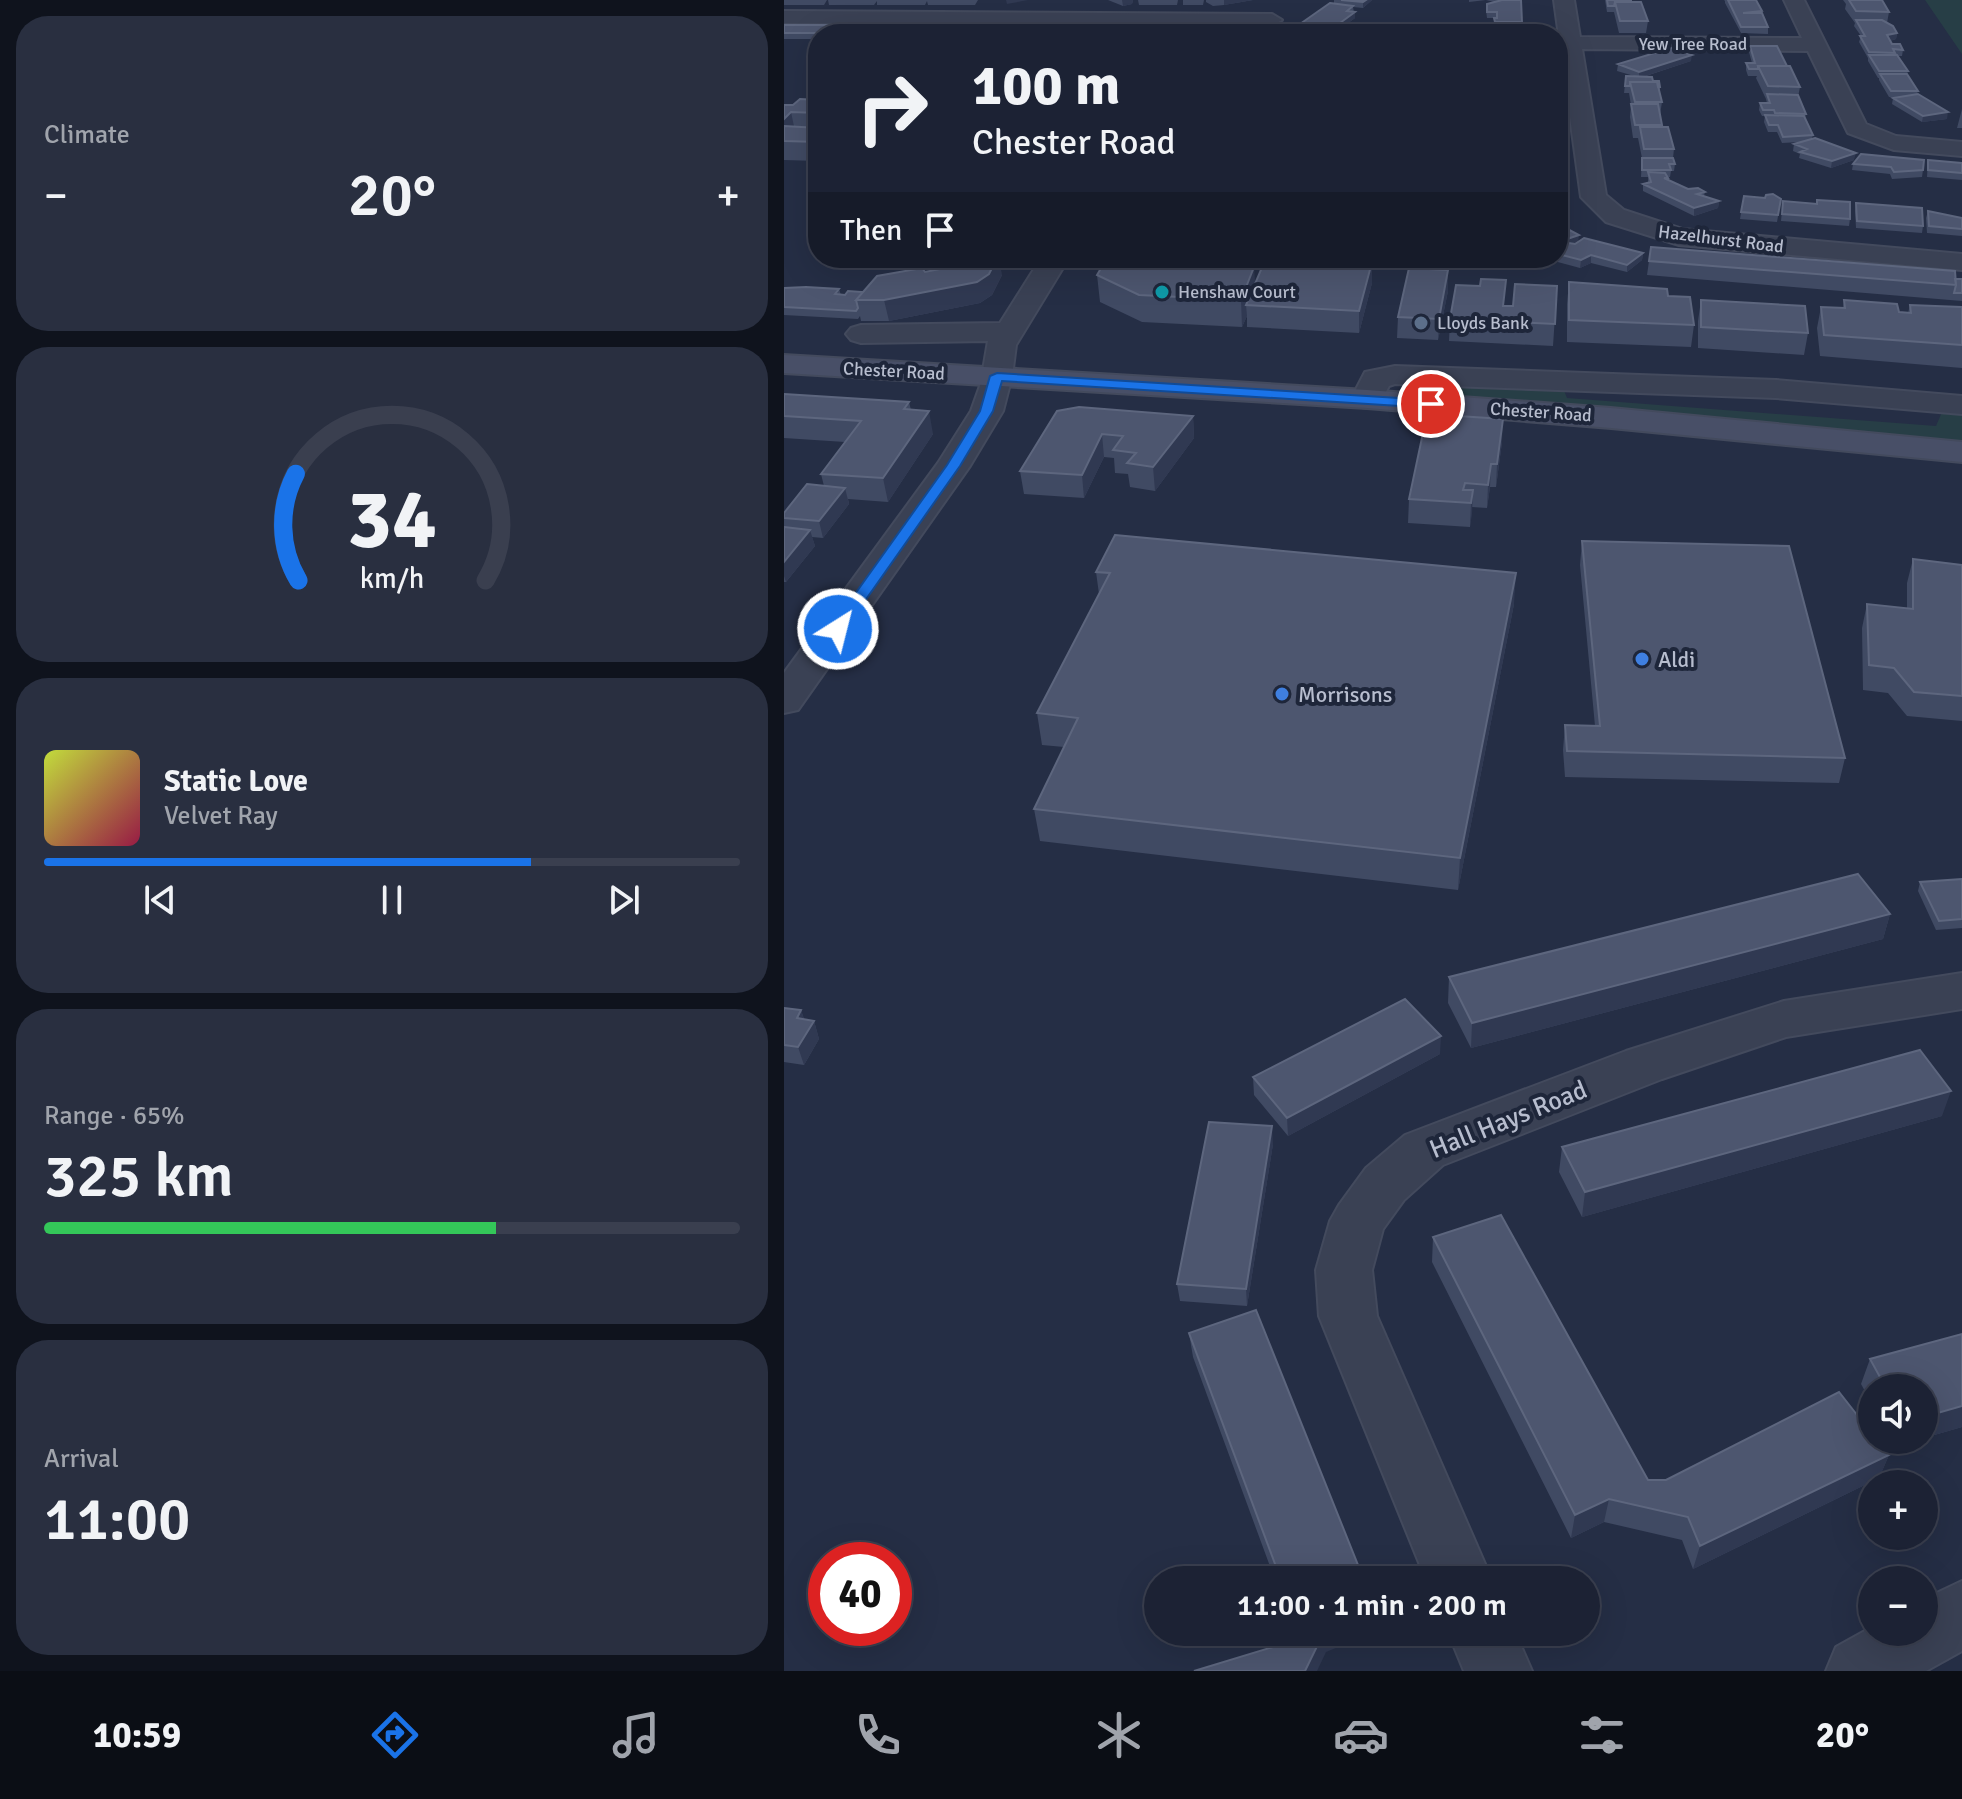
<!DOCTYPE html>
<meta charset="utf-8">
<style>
body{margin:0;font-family:Signika,sans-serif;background:#292f40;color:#f1f3f6;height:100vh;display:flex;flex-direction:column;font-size:30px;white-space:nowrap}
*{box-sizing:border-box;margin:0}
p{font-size:26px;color:#a0a4ac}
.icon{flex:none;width:44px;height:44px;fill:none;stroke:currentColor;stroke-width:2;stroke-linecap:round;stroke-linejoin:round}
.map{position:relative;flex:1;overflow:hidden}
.sheet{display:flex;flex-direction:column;gap:16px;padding:16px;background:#0f131d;width:784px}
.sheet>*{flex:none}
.guide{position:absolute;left:24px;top:24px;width:760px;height:244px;border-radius:32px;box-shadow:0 8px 32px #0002,0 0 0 2px #3a3f4f;background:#1c2234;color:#f1f3f6;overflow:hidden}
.tools{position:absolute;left:1074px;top:1374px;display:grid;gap:16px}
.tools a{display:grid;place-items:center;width:80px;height:80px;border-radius:50%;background:#1c2234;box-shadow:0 8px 32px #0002,0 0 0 2px #3a3f4f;font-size:40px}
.speed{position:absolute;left:24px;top:1542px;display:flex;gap:16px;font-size:40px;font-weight:700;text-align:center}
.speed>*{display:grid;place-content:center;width:104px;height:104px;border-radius:50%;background:#1c2234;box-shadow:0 8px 32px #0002,0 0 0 2px #3a3f4f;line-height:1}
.speed .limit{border:12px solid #d22;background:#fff;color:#111}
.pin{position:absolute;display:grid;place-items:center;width:68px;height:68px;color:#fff;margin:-34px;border:4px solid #fff;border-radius:50%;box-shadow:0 2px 8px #0007}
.me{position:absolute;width:88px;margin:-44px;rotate:36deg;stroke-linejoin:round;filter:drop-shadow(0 0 6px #0008)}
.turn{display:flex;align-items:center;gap:28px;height:168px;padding:0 32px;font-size:36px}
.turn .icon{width:104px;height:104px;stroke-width:2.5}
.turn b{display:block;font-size:56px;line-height:68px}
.then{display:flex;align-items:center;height:76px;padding:0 32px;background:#0003;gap:16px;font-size:30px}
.big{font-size:60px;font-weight:600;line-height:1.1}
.sheet .widget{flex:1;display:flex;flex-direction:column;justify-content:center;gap:12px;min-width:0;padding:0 28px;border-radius:32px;background:#292f40}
.sheet .dial{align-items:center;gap:0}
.dial svg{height:208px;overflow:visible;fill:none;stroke:#3a3f4f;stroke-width:7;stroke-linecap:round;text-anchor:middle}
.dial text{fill:#f1f3f6;stroke:none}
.song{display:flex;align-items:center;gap:24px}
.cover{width:96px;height:96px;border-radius:12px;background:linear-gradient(135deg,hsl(70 70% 55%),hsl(340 70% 35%))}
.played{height:8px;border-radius:4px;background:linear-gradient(90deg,#1a73e8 70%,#3a3f4f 70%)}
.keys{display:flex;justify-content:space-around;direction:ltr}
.heat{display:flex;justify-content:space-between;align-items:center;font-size:44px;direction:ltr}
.charge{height:12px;border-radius:6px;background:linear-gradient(90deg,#34c759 65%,#3a3f4f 0)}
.trip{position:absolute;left:360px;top:1566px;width:456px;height:80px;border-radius:40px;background:#1c2234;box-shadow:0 8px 32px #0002,0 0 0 2px #3a3f4f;font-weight:600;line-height:80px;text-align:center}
.menu{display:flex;height:128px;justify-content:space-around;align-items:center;background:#0b0e15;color:#a0a4ac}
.menu .icon{width:56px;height:56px}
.menu .current{color:#1a73e8}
.menu b{font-size:36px;color:#f1f3f6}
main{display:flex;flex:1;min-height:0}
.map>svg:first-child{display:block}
.green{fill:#273e46}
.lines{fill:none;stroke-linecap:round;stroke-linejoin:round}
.minor-casing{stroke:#434a5d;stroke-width:4}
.tertiary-casing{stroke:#434a5d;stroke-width:4}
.secondary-casing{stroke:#434a5d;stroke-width:4}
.minor{fill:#3a4154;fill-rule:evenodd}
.tertiary{fill:#3a4154;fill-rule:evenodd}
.secondary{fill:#484f67;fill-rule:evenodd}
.wall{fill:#404a63}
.shaded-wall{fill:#303952}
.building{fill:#4d566f;stroke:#5d667e;stroke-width:2}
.route{fill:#1a73e8;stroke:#114b97;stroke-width:2}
.culture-dot{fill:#0f9aa8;stroke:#1e263a;stroke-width:3}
.service-dot{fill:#5c6f8a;stroke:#1e263a;stroke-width:3}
.shop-dot{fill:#3f7fe0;stroke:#1e263a;stroke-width:3}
.labels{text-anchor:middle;stroke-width:8;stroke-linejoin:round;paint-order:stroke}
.far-street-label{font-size:18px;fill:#b7bdce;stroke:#1e263a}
.far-poi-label{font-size:18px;fill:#b7bdce;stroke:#1e263a;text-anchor:start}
.poi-label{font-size:22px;fill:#b7bdce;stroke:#1e263a;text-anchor:start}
.near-street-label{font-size:26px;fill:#b7bdce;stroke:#1e263a}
</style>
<main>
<section class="sheet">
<div class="widget"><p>Climate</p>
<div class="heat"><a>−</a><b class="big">20°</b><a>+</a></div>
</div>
<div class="widget dial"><svg viewBox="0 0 100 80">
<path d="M14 69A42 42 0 1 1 86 69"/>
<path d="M14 69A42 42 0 0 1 13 28" stroke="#1a73e8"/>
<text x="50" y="56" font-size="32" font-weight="700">34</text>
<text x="50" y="72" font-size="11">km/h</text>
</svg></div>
<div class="widget">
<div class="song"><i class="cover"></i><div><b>Static Love</b><p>Velvet Ray</p></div></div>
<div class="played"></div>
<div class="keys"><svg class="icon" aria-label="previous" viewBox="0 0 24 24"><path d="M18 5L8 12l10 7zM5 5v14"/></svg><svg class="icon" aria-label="pause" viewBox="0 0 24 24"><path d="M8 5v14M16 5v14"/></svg><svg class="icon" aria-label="next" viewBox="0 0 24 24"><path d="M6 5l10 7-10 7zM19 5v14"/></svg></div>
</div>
<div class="widget"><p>Range · 65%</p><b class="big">325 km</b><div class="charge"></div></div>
<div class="widget"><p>Arrival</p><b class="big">11:00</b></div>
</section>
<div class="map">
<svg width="1178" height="1671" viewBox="0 0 1178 1671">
<rect width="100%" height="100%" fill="#252e45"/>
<path class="green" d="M1141 0H1178V54Z
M653 383 779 388 783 398 1152 426 1158 412 1178 413V442L644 393Z"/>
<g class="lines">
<defs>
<path id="minor" d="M770 0H790L796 37 1018 38 1000 0H1020L1082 124 1112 136 1178 142V156L1110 150 1064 133 1024 51 798 49 822 195 840 210 898 229 1178 254V270L895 245 822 222 797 197Z
M0 11 488 14 498 20 488 26 0 23Z
M257 258H285L232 345 228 376 224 383 213 385 202 383 198 376 204 341 77 343 67 340 62 334 67 328 77 325 216 323Z
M611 366 992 380 1178 396V414L992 398 611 384 605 386 594 406 583 408 572 406 567 399 581 372Z
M1178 973V1009L1002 1037 878 1079 659 1165 620 1200 599 1229 588 1270 593 1316 708 1580H642L535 1316 532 1270 546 1221 555 1205 582 1168 621 1135 842 1051 1000 1001Z
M1178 1581V1651L1142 1671H1042L1052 1647 1088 1627V1632H1140V1599Z
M664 1632H731L748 1671H680Z"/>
<path id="tertiary" d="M213 367 224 369 228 376 219 411 186 466 14 710 0 713V673L154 463 187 411 202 369Z"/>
<path id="secondary" d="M0 355 583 390 827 408 1178 442V462L827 428 583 408 0 373Z"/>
</defs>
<use href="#minor" class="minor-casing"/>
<use href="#tertiary" class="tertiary-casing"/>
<use href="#secondary" class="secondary-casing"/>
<use href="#minor" class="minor"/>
<use href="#tertiary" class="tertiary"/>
<use href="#secondary" class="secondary"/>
</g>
<path class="wall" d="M0 0H43L40 5H0Z
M44 0H194L191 5H144L143 1 141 5H93V1L90 5H45Z
M324 0H349L348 4 339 6Z
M354 0H394L393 5H355Z
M399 0H420L419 5H399Z
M422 0H469L440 5 429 6 422 2Z
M550 0H588L579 8 569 7 571 18 560 26V31L548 34H507L516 26V24L550 4Z
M685 0H737V28L711 34H700V28H711L710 18H703L702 10 703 4 710 2 702 0 685 2Z
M821 0H847V2L864 21 862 33H835L830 12H823Z
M940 0H972L984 27V34L957 33 941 3V1Z
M1059 0H1098L1105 12 1103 23 1113 33 1112 39 1106 41 1108 44 1119 50 1118 56H1114L1124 71 1123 74 1134 91 1133 94 1163 119 1138 122 1108 104 1109 98 1111 97H1105L1095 80V78H1094L1084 61V58L1075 42 1077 36 1070 26 1071 23 1061 9 1062 4Z
M0 25H45L46 31 44 34H34V39H0Z
M966 46 1003 66 1016 87 1014 97 1022 114 1021 118 1029 135 1028 138 1070 160 1047 168 1015 158 1016 154 1009 151 1010 144 1016 142 998 143 993 132H984L980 122 981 116H978L975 110 976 103H983L982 99 972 78 973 76H964L962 70V63H968L965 52Z
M907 61 859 77 869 81 876 87V93L878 102 876 115 878 127 890 149 889 158 891 164 890 171H887L886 177H883V179L904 189 921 192 920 196 935 201 934 208 910 216 859 191V184L864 182V177H857L858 158 854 138H849L846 117 847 105 845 93H840L842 76H850L833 71 834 64Z
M34 100V161L0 160V104L9 105Z
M1178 109V128H1173Z
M1144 160 1178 163V180L1143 177Z
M1069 164 1139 170 1138 177 1108 179 1106 174 1068 170Z
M960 196 997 199 993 222 956 219Z
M999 201 1066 219 1065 226 997 221Z
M1072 203 1139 226 1138 233 1072 228 1071 211Z
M1144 211 1178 218V236L1143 233 1142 218Z
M774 224 794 242 859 253 858 260 843 272 807 263 796 268 770 261V258H774V251L779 247 774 249Z
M323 258H425L422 265 471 283H588L575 333 463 327V316L458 327 358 322 316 302 313 275Z
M865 261 1178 279V301L863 275Z
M151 267 218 275 208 295 196 303 105 321H77L76 316 74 319 0 315V288L55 289 57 295H61L79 292 151 270Z
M785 282 884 296 910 325 907 347 783 342V304Z
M696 286 720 306H729L773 286 769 346 665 341 666 319Z
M664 291 654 340 613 338 614 317Z
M917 300 1024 333 1020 355 914 348V321Z
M1060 300 1115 312 1124 313 1126 305 1178 307V368L1036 356 1033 328 1037 307 1059 308Z
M0 394 125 402 127 410 149 434 104 502 64 499 65 504 39 538 28 537 31 546 2 582H0V513L40 486 37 474 61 442 0 438Z
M273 411 409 416 410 438 371 491 346 487 344 474 331 473 330 458 320 457 300 498 240 494 236 471Z
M718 442 712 487H706L703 508 688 507 686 527 624 523 625 499Z
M798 541 1061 758 1055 783 781 777 779 750 781 725 811 726 796 565Z
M1129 559 1178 565V721L1123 716 1104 693 1079 690 1078 628 1083 604 1123 609V583Z
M312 572 730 604 674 890 256 841 250 809 280 747 258 745 253 713 315 594Z
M1178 879V928L1152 930 1134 891 1136 882Z
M1106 914 1099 939 687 1048 664 1003 665 977Z
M0 1008 17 1010 20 1019 30 1021 35 1039 20 1065 0 1062Z
M656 1054 504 1136 470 1095 469 1077Z
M1158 1116 798 1217 775 1172 778 1147Z
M489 1144 463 1306 396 1301 393 1284Z
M649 1237 864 1480H882L1105 1455 1095 1478 909 1569 898 1540 820 1522 787 1538 648 1262Z
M405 1333 580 1580H491L409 1357Z
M1178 1334V1427L1140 1438V1388H1088V1404L1077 1384 1086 1359Z"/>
<path class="shaded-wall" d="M222 0H244L223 4Z
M338 0H349L348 4 339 6Z
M440 0H469L440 5Z
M582 0H588L579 8V2Z
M571 12V18L560 26V31L548 34V28Z
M45 25 46 31 44 34H39Z
M151 25 152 31 150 34H145Z
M1113 33 1112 39 1102 42 1103 35Z
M908 55 907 61 855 78V72Z
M0 104 3 116 7 112 11 131 0 141Z
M1164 112 1163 119 1138 122 1139 116Z
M1072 153 1070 160 1047 168 1048 161Z
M935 201 934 208 910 216V208Z
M795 235 794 243 774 249V242Z
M859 253 858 260 843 272V265Z
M807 255V263L796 268 797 260Z
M213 258H215L218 275 208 295 196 303 105 321 100 300Z
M398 258H406L407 271 396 263Z
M418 258H425L419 271Z
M588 262V283L575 333V311Z
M470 267 472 294 462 305 463 316 458 327 457 300Z
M664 270V291L654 340 655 319Z
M145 411 149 434 104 502 99 478Z
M409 416 410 438 371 491 369 467Z
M719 419 718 442 712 487 713 464Z
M318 434 320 457 300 498 298 475Z
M707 464 706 487 703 508 704 485Z
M61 488 65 504 39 538 35 521Z
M689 490 688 514 686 527 687 503Z
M26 530 31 546 2 582 0 576V562Z
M732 573 730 604 674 890 676 858Z
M1106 914 1099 939 687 1048 688 1023Z
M17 1010 23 1028 13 1018Z
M30 1021 35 1039 20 1065 14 1047Z
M657 1036 656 1054 504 1136 503 1118Z
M1167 1091 1158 1116 798 1217 801 1192Z
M488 1126 489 1144 463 1306 462 1289Z
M1178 1406V1427L1140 1438V1417Z
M1114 1440H1133L1111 1446Z
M1105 1455 1095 1478 909 1569 916 1546Z
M825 1499 820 1522 787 1538 791 1515Z
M540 1632H591L542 1652 533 1671H521Z"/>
<path class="building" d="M557 0H582L579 2Z
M718 0H737L738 22H711L710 18H713V12H703V4Z
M823 0H847V2H831L830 6H824Z
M944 0H972L978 11 959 13H978L984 27H957Z
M1065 0H1098L1105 12 1072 11Z
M831 2H857L864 21H836Z
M546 3 569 6 563 11 571 12 556 23 560 25 548 28 516 24Z
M1072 20H1098L1109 26 1113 33 1103 35 1108 44H1116L1119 50 1109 49 1111 53 1085 52 1076 36H1081Z
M712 24H734L735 34H711V32H701L700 28H712Z
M0 25H45L39 33H0Z
M51 25H99L94 33H45Z
M104 25H151L145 34H97Z
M156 26H203L199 34H151Z
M207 26H253L250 34H203Z
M516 26 541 29 535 34H507Z
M259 27H302L299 34H255Z
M310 27H351L350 34H307Z
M386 28 395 34H361L355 30Z
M966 46H993L1003 66H974V69H965L962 63H971Z
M887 48 908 55 855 72 834 64Z
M1085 55H1113L1124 71H1095Z
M974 66H1006L1016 87 984 86Z
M1096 74H1123L1134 91H1107Z
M842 76 868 77 869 81H875L876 87H874L873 82H846V86H841Z
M846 82H873L878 102H851Z
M983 94 1014 95 1022 114 991 113 990 110H979L976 103H986Z
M1134 94 1164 112 1139 116 1109 98Z
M16 99 34 100V113L7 112 0 119V105H9Z
M847 104H874L878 125H851Z
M981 115 1020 116 1029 135 999 137 994 125H985Z
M0 126 34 128V142L0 141Z
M856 127H884L890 149H860Z
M1031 138 1072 153 1048 161 1016 152 1023 149 1010 144Z
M1077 154 1140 160 1139 170 1110 172 1107 167 1069 164Z
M858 158H889L891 164H885L887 170H858Z
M1144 160 1178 163V173L1144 170Z
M864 172 881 173 884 178H880L904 189 914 188 921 192 913 194 935 201 910 208 859 184 867 182Z
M989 194 997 199 994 215 957 212 960 196 981 198 982 195Z
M1033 200 1066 202V219L998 214 999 201 1033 204Z
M1072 203 1138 208 1139 226 1073 221Z
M1144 211 1178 218V229L1145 226Z
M774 224 795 235 774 242Z
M800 238 859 253 843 265 807 255 797 260 774 254V251L785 243 791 244Z
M867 247 1171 271 1172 285 865 261Z
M157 258H213L205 274 193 282 100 300H72L93 276 138 268 141 272 161 268 151 267Z
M323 258H398L396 263 470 267 457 300 355 295 313 275Z
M482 258H515L588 262 575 311 462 305Z
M625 268 664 270 655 319 614 317Z
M697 279 722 280 719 306H729L731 284 773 286 771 324 666 319 672 285 696 286Z
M1171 279H1178V293H1170L1172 285Z
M785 282 883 289 884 296 906 297 910 325 785 320Z
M22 287 55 289 51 294 61 295 64 291 79 292 72 300 74 308 72 311 0 307V288Z
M917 300 1021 306 1024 333 917 327Z
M1060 300 1113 304 1115 312 1127 313 1126 305 1178 307V345L1040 335 1037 307 1061 308Z
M0 394 125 402 120 409 145 411 99 478 37 474 77 421 0 416Z
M295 407 409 416 369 467 343 463 352 453 329 450 339 436 318 434 298 475 236 471 273 411Z
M643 414 719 419 713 464H707L704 485 681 483 679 490H689L687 503 625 499Z
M23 484 61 488 35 521 0 518V513Z
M0 527 26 530 0 562Z
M331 535 732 573 676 858 250 809 294 718 253 713 326 573 312 572Z
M798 541 1005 546 1061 758 783 751 781 725 816 726Z
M1129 559 1178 565V696L1130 692 1110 668 1085 665 1083 604 1129 609Z
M1074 874 1106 914 688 1023 665 977Z
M1178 879V919L1155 921 1136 882Z
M621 999 657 1036 503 1118 469 1077Z
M0 1008 17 1010 13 1018 30 1021 14 1047 0 1045Z
M1136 1050 1167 1091 801 1192 778 1147Z
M425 1122 488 1126 462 1289 393 1284Z
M717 1215 864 1480H882L1055 1392 1088 1434V1440H1093L1105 1455 916 1546 904 1517 825 1499 791 1515 649 1237Z
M472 1310 580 1580H497L405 1333Z
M1178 1334V1406L1140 1417V1388H1102L1086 1359Z
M507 1632H540L521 1671H410L502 1643Z"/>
<path class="route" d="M213 373 647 400 654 404 647 408 218 381 209 411 176 466 59 632H48L46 629 163 465 196 411 206 376Z"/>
<circle class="culture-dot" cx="378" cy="292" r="8"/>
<circle class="service-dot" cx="637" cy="323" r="8"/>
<g class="shop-dot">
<circle cx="858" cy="659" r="8"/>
<circle cx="498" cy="694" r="8"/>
</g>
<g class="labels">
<g class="far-street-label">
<text x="909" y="50">Yew Tree Road</text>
<text transform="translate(937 239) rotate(7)" y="6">Hazelhurst Road</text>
<text transform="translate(110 371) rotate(3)" y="6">Chester Road</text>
<text transform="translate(757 412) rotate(4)" y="6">Chester Road</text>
</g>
<g class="far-poi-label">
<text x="394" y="298">Henshaw Court</text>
<text x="653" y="329">Lloyds Bank</text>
</g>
<g class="poi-label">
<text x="874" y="667">Aldi</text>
<text x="514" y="702">Morrisons</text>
</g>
<g class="near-street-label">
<text transform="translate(724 1119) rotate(-22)" y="9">Hall Hays Road</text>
</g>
</g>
</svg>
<div class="tools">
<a><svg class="icon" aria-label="sound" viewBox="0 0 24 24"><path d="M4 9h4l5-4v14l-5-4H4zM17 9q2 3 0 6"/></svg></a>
<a>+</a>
<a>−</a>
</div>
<div class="speed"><div class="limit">40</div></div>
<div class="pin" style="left:647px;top:404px;background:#d93025"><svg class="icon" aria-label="arrive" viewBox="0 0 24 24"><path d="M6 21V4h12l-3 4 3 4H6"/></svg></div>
<svg class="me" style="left:54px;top:629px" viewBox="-20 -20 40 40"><circle r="17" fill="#1a73e8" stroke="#fff" stroke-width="3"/><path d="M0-11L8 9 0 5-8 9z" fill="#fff"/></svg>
<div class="trip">11:00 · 1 min · 200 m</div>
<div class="guide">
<div class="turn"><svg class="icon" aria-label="right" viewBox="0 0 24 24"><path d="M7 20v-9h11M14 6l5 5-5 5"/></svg><div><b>100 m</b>Chester Road</div></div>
<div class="then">Then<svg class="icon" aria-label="arrive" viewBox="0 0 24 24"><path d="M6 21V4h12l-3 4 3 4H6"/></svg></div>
</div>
</div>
</main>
<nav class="menu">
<b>10:59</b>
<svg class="icon current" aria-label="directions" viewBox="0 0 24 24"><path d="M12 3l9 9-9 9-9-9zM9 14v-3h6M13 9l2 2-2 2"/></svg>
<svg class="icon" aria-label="music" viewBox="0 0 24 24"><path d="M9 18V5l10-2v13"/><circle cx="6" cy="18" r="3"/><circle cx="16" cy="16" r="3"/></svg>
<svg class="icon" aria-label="phone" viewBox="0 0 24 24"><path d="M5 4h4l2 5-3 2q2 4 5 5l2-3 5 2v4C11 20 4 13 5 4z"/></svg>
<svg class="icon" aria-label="climate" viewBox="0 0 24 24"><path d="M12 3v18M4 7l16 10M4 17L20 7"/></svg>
<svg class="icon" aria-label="car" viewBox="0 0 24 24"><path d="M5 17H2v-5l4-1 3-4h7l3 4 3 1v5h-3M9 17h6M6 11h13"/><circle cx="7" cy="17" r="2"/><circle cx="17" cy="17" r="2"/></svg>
<svg class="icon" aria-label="filters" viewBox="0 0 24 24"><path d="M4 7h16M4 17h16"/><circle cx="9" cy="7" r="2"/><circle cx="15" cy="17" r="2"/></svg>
<b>20°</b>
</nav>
